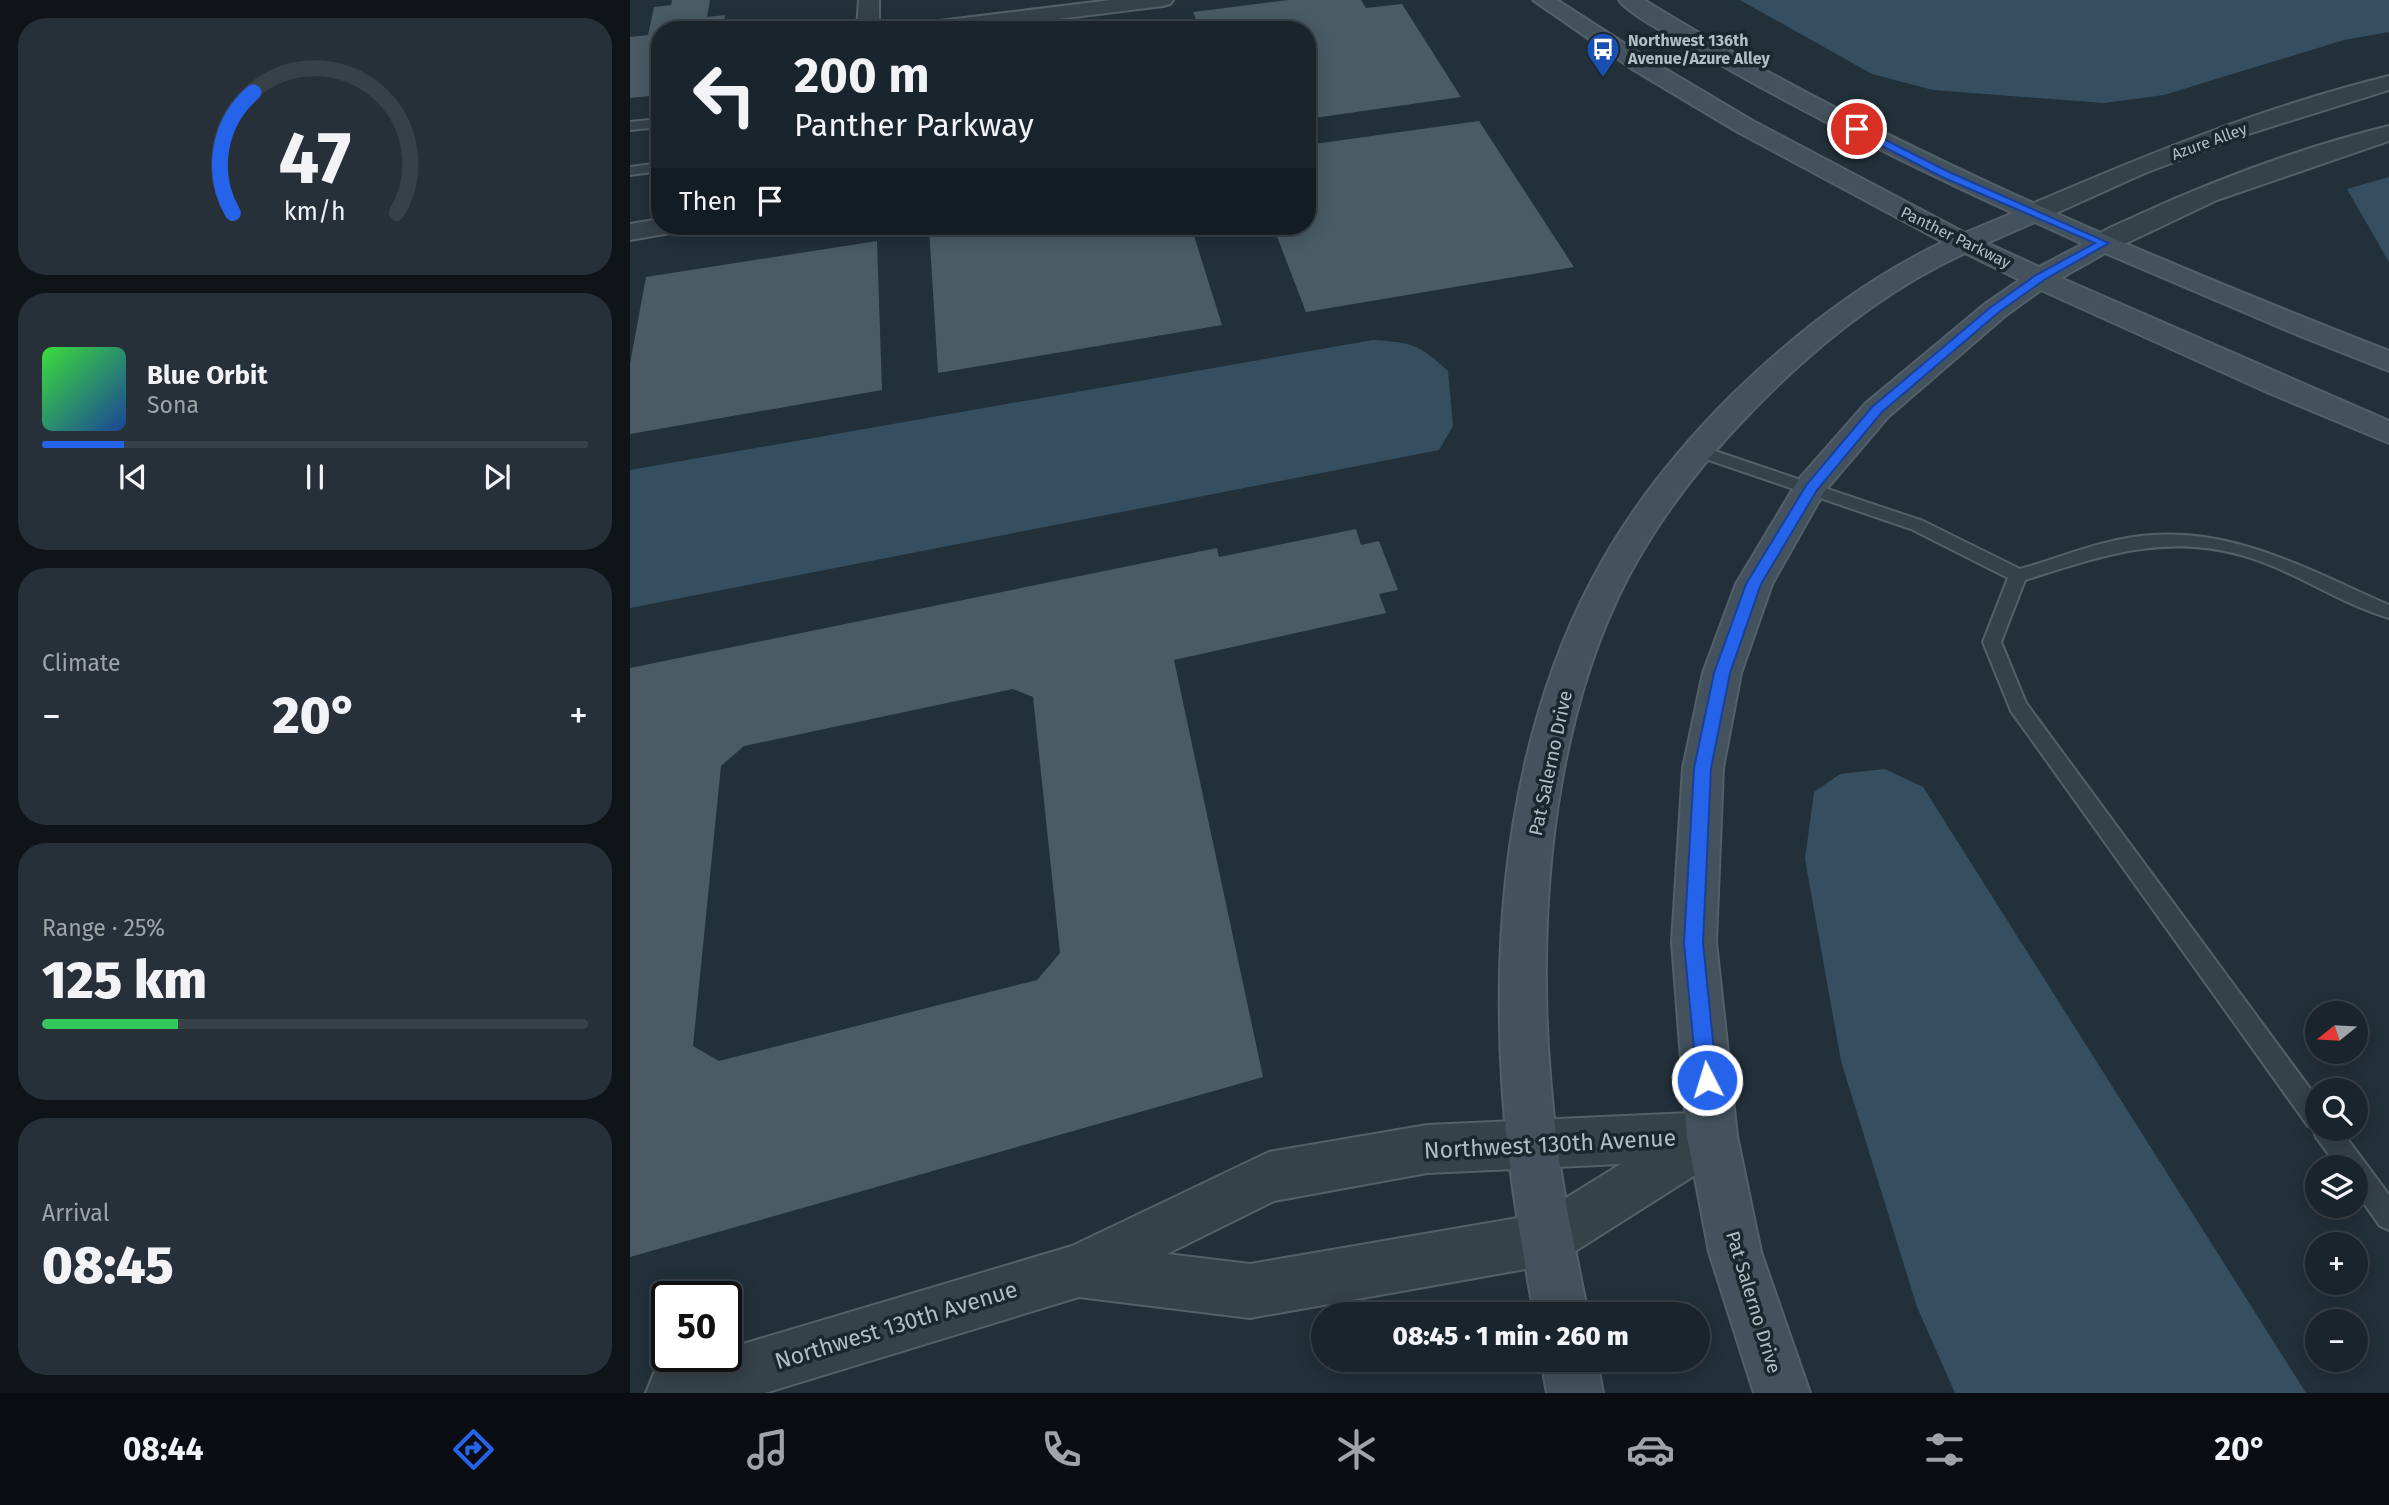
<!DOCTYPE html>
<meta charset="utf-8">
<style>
body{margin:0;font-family:"Fira Sans",sans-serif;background:#273038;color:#f1f3f6;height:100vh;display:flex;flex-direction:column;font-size:26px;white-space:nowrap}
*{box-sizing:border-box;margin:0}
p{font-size:23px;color:#9fa4a9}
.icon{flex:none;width:38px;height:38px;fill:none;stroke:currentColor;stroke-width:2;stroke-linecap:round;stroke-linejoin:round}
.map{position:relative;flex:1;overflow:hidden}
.details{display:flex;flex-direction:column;gap:18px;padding:18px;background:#0e1418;width:630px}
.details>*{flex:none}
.hud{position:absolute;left:21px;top:21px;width:665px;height:214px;border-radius:28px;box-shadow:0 4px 18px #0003,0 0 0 2px #384148;background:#1a242c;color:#f1f3f6;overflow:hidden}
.needle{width:46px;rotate:252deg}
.controls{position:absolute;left:1675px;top:1001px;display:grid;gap:14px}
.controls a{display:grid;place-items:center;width:63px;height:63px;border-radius:50%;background:#1a242c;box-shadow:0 4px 18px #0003,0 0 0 2px #384148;font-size:35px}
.speed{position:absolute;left:21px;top:1281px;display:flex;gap:14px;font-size:35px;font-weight:700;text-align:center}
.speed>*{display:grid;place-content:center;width:91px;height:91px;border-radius:50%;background:#1a242c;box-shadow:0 4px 18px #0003,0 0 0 2px #384148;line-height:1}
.speed .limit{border:4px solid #111;border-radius:10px;background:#fff;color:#111}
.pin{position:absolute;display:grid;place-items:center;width:60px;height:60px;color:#fff;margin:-30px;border:4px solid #fff;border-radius:50%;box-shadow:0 2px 7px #0007}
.me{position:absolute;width:77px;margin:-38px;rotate:355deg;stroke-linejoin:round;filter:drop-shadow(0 0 5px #0008)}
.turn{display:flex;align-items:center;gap:24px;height:147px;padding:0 28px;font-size:32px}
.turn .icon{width:91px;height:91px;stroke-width:2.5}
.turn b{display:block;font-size:49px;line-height:60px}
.then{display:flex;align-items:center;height:66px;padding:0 28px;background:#0003;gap:14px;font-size:26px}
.big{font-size:52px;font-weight:800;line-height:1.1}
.details .widget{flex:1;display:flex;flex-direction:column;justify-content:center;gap:10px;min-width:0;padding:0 24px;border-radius:28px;background:#273038}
.details .dial{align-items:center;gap:0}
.dial svg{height:182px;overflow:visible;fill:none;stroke:#384148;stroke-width:7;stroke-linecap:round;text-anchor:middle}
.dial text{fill:#f1f3f6;stroke:none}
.song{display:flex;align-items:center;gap:21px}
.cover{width:84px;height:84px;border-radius:10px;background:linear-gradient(135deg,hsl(120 70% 55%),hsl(220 70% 35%))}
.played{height:7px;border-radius:4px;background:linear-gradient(90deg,#2563eb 15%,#384148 15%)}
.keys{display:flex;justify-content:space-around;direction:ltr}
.heat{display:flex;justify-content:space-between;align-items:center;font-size:38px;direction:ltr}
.charge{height:10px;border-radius:5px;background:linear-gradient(90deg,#34c759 25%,#384148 0)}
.trip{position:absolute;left:681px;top:1302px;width:399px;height:70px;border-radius:35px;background:#1a242c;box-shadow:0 4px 18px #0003,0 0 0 2px #384148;font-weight:800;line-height:70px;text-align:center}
.tab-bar{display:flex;height:112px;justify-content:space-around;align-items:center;background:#0a0e12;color:#9fa4a9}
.tab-bar .icon{width:49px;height:49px}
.tab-bar .selected{color:#2563eb}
.tab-bar b{font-size:32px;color:#f1f3f6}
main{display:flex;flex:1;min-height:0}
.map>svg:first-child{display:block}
.water{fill:#354f61}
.building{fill:#4a5b65;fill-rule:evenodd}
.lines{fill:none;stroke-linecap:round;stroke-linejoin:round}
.lane-casing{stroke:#536068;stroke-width:4}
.street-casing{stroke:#536068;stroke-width:4}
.secondary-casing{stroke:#536068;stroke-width:4}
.lane{fill:#35424a;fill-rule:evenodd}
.street{fill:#35424a;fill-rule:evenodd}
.secondary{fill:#43525d;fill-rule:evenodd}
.route{fill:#2563eb;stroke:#184099;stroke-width:2}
.labels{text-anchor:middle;stroke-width:7;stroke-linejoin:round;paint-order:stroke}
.far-poi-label{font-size:16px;font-weight:bold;fill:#b0bdc6;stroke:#1b272f;text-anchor:start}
.far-street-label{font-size:16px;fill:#b0bdc6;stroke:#1b272f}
.street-label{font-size:19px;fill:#b0bdc6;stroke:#1b272f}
.near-street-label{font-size:23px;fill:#b0bdc6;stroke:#1b272f}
</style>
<main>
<section class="details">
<div class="widget dial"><svg viewBox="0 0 100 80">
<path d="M14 69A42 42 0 1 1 86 69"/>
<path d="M14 69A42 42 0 0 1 23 16" stroke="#2563eb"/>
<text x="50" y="56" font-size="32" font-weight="700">47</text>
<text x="50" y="72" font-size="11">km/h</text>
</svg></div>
<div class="widget">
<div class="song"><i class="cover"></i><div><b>Blue Orbit</b><p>Sona</p></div></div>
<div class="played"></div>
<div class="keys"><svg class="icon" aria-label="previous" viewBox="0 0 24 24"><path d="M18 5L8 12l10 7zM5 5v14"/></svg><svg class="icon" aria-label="pause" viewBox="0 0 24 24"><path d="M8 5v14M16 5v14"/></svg><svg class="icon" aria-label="next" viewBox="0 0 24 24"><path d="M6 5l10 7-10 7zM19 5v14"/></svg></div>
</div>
<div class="widget"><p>Climate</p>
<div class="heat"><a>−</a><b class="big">20°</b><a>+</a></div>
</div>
<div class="widget"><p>Range · 25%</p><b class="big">125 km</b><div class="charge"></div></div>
<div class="widget"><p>Arrival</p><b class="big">08:45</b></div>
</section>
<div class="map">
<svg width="1759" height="1393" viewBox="0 0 1759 1393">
<rect width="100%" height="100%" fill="#22303a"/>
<path class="water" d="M1110 0H1759V32L1714 40 1534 95 1474 103 1303 90 1242 74Z
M1759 177V262L1717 189Z
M743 340C784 343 788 344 818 371L823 426 809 450 0 608V470Z
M1255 769 1293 787 1676 1393H1325L1287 1307 1211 1061 1175 859 1184 792 1210 774Z"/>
<path class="building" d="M42 0H80L77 17 95 15 93 30H30V95L0 98V37L18 35 24 7 41 5Z
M658 0H731L736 8 772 4 831 97 677 119V30H570L563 12Z
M509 21 512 30H454V28Z
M849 121 944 267 676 312 643 226H677V145Z
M561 226 592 325 308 373 299 227Z
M247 241 252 390 0 434V364L16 277Z
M726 529 731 545 749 541 768 590 749 594 756 613 544 660 633 1077 0 1257V668L587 548 589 557ZM383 689 403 697 430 953 407 980 89 1061 63 1046 91 766 114 746Z"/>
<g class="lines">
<defs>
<path id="lane" d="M30 119V127L0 130V122Z
M30 163V171L0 175V167Z
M1067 445 1293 521 1390 569C1422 560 1454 547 1487 540 1589 518 1669 566 1759 605V618C1708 603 1662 569 1611 555 1533 533 1469 557 1395 580L1371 642 1396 703 1687 1098V1129H1710L1759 1195V1230L1750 1226 1726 1192V1167H1708L1686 1137 1683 1128 1678 1126 1381 711 1353 642 1378 578 1281 529 1061 454 1059 450Z"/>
<path id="street" d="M229 0H249V30H227Z
M481 0H543L540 4 533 6 340 30H274L277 25 285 24Z
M1759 76V90L1618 134 1515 173 1413 219 1404 221 1395 219 1391 213 1395 207C1513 156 1633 107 1759 76Z
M1759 126V141L1587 200 1484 249 1474 251 1464 249 1460 243C1469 230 1492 223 1506 216 1587 179 1673 147 1759 126Z
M30 219V226H50L46 232 0 240V224Z
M1082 1112 1100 1119 1107 1136 1100 1153 936 1257 918 1265 620 1318 449 1297 135 1393H16L24 1373C49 1363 70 1356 96 1356V1349L442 1246 639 1152 797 1125ZM991 1164 910 1214 620 1264 537 1254 644 1201 797 1173Z"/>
<path id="secondary" d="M903 0H927L1020 60 1123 121 1335 233 1383 213C1272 162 1164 108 1060 47 1043 37 998 14 989 0H1014C1248 144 1504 251 1759 351V371L1675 338 1475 253 1431 278 1759 421V443L1639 393 1411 290 1375 316 1258 417 1194 492 1142 584 1111 673 1093 768 1086 942 1107 1136 1131 1252 1180 1393H1124L1079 1252 1057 1136 1042 942 1053 768 1073 673 1106 584 1169 479 1236 403 1355 304 1390 280 1335 253C1255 290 1184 347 1123 410 1074 460 1031 515 998 577 912 743 904 963 927 1144 934 1201 947 1258 958 1314H904C890 1236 876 1158 872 1079 862 911 883 730 962 580 998 511 1047 450 1101 396 1163 335 1234 280 1313 242L1106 131 1004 70ZM1405 222 1453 244 1409 267 1357 243Z
M911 1360H967L973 1393H917Z"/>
</defs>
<use href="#lane" class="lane-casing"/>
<use href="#street" class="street-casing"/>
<use href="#secondary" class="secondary-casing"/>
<use href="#lane" class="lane"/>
<use href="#street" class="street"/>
<use href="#secondary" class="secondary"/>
</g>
<path class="route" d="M1223 127H1230L1319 172 1479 243 1414 280 1369 312 1252 412 1187 490 1131 584 1100 673 1081 768 1073 943 1087 1080 1084 1087 1077 1090 1070 1087 1067 1080 1054 943 1064 768 1084 673 1116 584 1177 484 1242 407 1361 307 1406 275 1465 243 1312 177 1223 131Z"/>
<defs>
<symbol id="bus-pin" viewBox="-11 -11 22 30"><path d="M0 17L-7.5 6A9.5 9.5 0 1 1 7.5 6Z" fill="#1a4fb4" stroke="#1b272f"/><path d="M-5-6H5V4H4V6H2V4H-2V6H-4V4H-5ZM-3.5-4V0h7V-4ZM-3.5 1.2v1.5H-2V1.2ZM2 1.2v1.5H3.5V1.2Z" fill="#fff"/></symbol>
</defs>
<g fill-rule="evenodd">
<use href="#bus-pin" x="954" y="30" width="38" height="52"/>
</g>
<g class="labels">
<g class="far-poi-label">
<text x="998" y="46">Northwest 136th<tspan x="998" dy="18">Avenue/Azure Alley</tspan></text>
</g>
<g class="far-street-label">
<text transform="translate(1579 141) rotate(-20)" y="6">Azure Alley</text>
<text transform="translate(1326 237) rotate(26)" y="6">Panther Parkway</text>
</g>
<g class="street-label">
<text transform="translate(920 763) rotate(-78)" y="7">Pat Salerno Drive</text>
<text transform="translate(1124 1302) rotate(73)" y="7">Pat Salerno Drive</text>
</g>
<g class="near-street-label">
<text transform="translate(920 1144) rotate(-3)" y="8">Northwest 130th Avenue</text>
<text transform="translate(266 1325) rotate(-17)" y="8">Northwest 130th Avenue</text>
</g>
</g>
</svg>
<div class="controls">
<a><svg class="needle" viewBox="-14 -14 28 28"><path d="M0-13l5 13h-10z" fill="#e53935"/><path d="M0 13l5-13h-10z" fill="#9fa4a9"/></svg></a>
<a><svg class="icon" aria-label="search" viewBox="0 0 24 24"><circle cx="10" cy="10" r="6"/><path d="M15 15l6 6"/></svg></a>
<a><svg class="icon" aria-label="layers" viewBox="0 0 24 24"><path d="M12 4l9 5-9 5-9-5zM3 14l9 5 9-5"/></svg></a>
<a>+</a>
<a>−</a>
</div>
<div class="speed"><div class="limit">50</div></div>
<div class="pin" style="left:1227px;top:129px;background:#d93025"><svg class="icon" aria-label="arrive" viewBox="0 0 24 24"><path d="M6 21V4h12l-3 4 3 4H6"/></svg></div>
<svg class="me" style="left:1077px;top:1080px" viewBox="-20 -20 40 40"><circle r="17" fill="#2563eb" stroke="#fff" stroke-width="3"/><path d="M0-11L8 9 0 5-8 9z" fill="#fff"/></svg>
<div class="trip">08:45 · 1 min · 260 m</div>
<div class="hud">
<div class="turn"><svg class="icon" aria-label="left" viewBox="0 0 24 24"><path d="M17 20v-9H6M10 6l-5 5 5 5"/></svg><div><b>200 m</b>Panther Parkway</div></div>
<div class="then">Then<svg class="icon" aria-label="arrive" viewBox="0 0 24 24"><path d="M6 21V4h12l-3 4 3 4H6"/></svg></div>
</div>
</div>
</main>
<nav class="tab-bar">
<b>08:44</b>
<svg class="icon selected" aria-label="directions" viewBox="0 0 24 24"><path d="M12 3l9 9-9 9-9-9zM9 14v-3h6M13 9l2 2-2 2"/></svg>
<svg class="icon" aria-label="music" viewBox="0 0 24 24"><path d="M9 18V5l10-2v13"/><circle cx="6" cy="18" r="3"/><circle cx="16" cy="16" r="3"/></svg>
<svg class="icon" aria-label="phone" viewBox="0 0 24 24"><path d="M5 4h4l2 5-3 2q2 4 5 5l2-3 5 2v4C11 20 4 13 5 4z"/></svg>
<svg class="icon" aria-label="climate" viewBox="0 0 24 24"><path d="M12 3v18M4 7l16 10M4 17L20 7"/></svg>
<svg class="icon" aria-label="car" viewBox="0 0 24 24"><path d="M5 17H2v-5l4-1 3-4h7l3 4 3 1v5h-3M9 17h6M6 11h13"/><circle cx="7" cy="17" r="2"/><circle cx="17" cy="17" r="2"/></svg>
<svg class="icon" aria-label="filters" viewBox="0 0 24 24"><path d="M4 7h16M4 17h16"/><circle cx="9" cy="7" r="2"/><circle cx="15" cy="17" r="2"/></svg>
<b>20°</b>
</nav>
